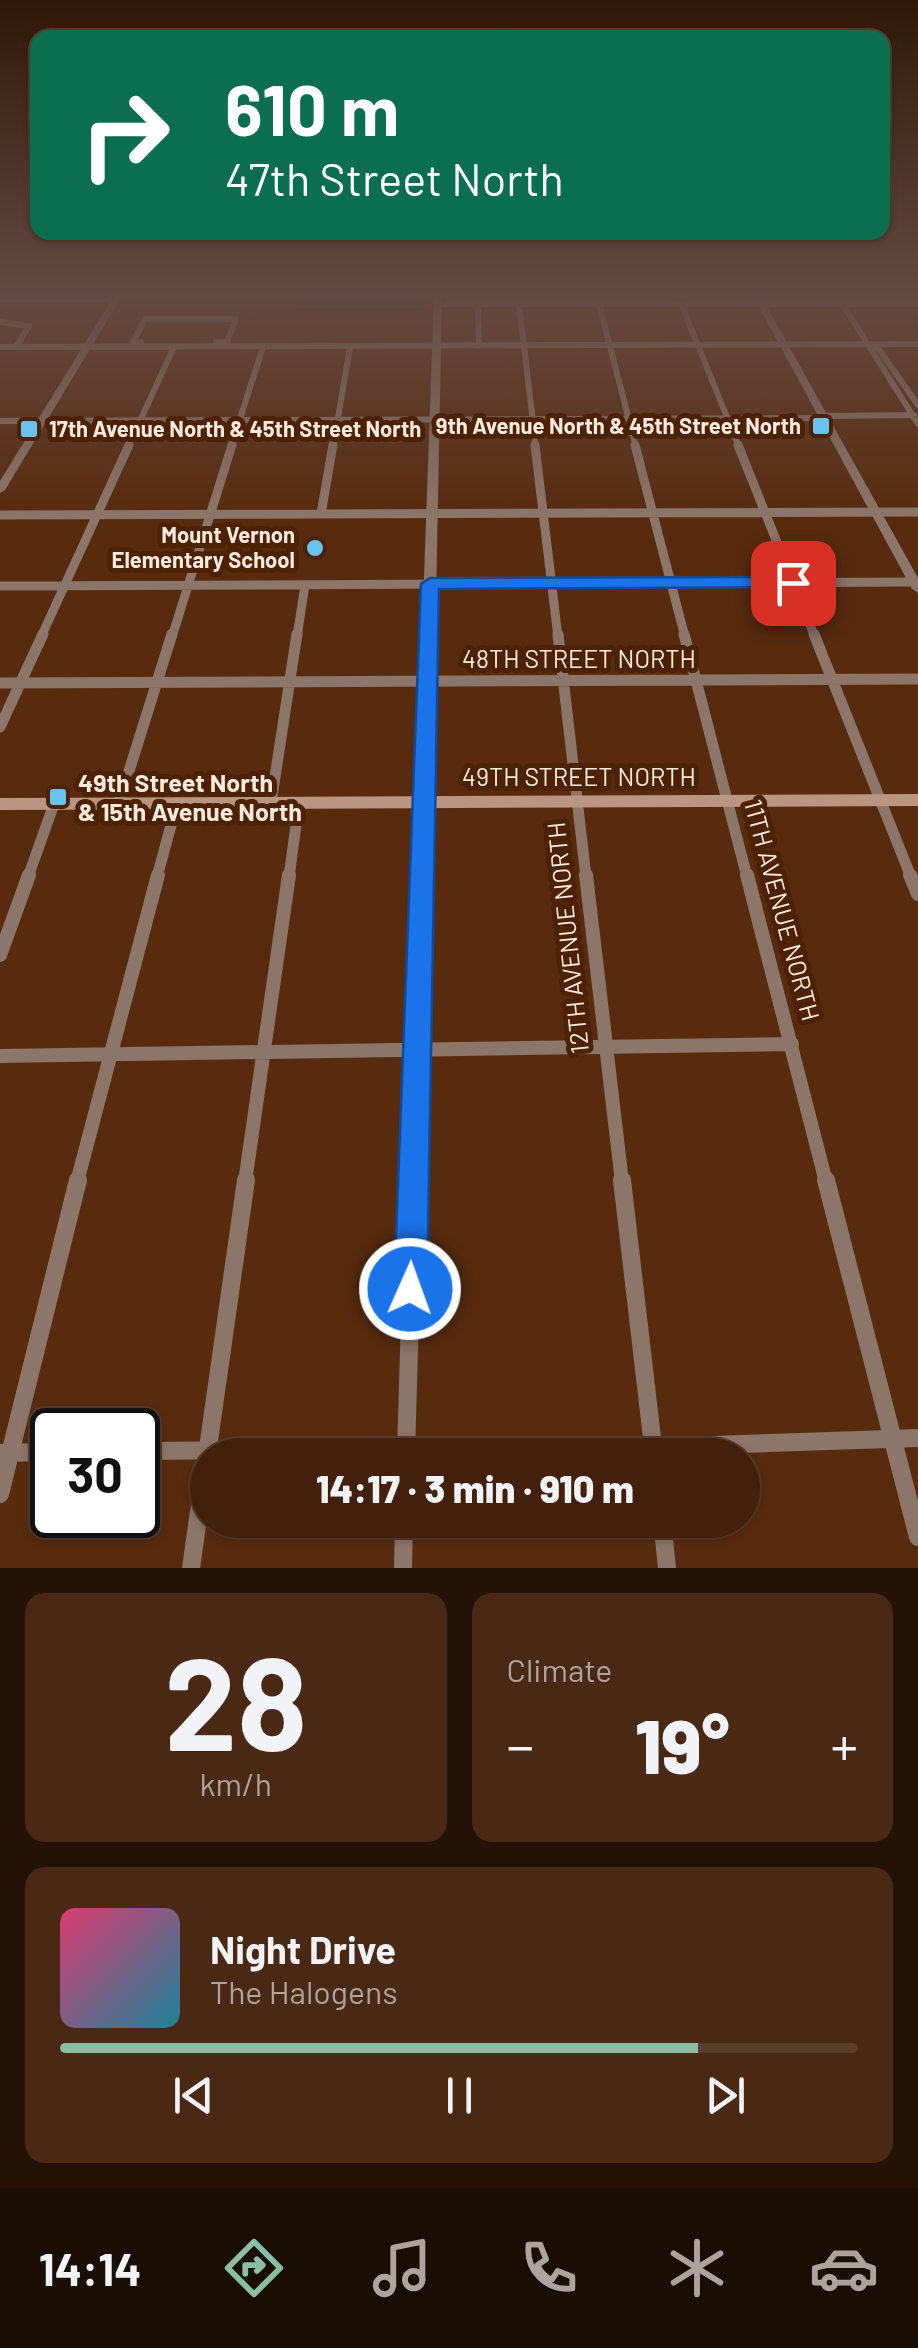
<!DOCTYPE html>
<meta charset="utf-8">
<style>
body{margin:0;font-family:Barlow,sans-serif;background:#492814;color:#f1f3f6;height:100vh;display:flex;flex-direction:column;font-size:38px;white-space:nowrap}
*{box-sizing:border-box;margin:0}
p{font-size:32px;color:#aea39d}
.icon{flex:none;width:55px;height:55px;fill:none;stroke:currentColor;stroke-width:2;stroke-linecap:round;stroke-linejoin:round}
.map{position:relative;height:1568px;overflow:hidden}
.details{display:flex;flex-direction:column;gap:25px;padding:25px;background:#241206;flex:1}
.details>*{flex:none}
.top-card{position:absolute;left:30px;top:30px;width:860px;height:210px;border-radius:20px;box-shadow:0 2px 8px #0004,0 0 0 2px #5a3e2c;background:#0b6e4f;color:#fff;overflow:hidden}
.speed{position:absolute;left:30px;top:1408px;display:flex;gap:20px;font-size:50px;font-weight:700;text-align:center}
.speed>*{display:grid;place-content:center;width:130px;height:130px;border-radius:50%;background:#42200b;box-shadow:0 2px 8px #0004,0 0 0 2px #5a3e2c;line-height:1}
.speed .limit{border:5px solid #111;border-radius:15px;background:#fff;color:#111}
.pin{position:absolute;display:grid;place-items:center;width:85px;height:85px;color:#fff;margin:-42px;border-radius:20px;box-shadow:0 5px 15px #0006}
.me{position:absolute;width:110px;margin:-55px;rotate:2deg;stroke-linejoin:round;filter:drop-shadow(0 0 8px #0008)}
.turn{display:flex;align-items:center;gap:35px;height:210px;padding:0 30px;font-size:45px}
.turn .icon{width:130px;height:130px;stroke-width:2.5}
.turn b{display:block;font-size:70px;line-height:85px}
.big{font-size:75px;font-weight:800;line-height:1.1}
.details .widget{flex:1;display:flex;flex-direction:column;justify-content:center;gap:15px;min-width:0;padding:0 35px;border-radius:20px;background:#492814}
.details .dial{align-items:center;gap:0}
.dial b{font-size:130px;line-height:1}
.song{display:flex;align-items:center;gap:30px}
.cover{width:120px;height:120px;border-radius:15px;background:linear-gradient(135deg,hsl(340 70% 55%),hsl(190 70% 35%))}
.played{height:10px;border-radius:5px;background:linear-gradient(90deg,#8abfa5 80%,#5a3e2c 80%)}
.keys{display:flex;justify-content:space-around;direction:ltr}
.heat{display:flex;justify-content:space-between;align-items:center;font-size:55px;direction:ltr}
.details .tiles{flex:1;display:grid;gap:25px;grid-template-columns:1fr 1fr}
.widget:last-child{grid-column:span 2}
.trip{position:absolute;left:190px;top:1438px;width:570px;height:100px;border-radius:50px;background:#42200b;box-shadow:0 2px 8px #0004,0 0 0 2px #5a3e2c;font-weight:800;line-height:100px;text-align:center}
.menu{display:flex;height:160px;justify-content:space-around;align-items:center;background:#1a0d04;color:#aea39d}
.menu .icon{width:70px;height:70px}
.menu .current{color:#8abfa5}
.menu b{font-size:45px;color:#f1f3f6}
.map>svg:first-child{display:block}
.water{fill:#012f23}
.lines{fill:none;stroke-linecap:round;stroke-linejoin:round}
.minor-far4{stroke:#8c7569;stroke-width:6}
.minor-far3{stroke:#8c7569;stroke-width:9}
.minor-far2{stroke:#8c7569;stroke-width:11}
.minor-far1{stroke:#8c7569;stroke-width:14}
.minor{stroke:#8c7569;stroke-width:18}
.tertiary{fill:#8c7569;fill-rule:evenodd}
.secondary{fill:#ba9682;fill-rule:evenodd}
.route{fill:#1a73e8;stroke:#114b97;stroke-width:2.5}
.poi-dot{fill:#66c4ef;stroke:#4c2104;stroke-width:4}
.labels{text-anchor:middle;stroke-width:10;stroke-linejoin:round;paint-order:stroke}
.far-poi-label{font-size:22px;font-weight:bold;fill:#fceae1;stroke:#4c2104;text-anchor:end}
.street-label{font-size:25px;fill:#fceae1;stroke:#4c2104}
.poi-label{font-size:25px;font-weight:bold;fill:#fceae1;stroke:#4c2104;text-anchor:start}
</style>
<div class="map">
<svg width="918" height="1568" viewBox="0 0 918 1568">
<rect width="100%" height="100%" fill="#582b0f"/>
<path class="water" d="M297 296H420L424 306 421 311H289L294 308Z"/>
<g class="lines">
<path class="minor-far4" d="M518 296 536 447
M597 296 636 447
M678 296 739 447
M0 299H117
M840 300 918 424
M437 304H918
M478 304 479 346
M0 322 29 326 16 347
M141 342H133L145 319H236L227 342H216
M870 345 878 348 918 405
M0 347 918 344
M824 416 914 415
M0 421 825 418
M128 447 174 347
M231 447 263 347
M333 447 350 347"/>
<path class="minor-far3" d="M535 445 558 637
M635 445 685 637
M738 445 815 637
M321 514 333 445
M0 515 918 512
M0 586 914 582
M41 637 129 445
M172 637 232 445
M297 637 305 585"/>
<path class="minor-far2" d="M558 634 586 877
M684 634 747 877
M814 634 911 877
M0 683 918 679
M0 727 43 634
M119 803 172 634
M271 803 297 634
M28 877 54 804
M157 877 177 803
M289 877 299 803
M422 877 424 802"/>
<path class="minor-far1" d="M586 875 622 1182
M747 875 826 1182
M910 875 918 894
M0 955 29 875
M0 1056 792 1044
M77 1182 158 875
M245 1182 289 875
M413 1182 422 875"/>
<path class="minor" d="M622 1180 654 1455
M826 1180 918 1537
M138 1451 653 1447 918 1438
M0 1453 52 1452
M406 1453 414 1180
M0 1494 78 1180
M662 1520 667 1568
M191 1568 246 1180
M403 1568 404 1520"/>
<path class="tertiary" d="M114 296H122L5 490 0 493V481Z
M434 296H442L432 802 424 807 416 802Z
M753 296H761L918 578V593L912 589Z"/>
<path class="secondary" d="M918 794V806L0 810V798Z"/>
</g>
<linearGradient id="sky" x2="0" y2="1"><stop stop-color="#301808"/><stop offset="0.57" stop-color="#644a42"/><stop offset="1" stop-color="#644a42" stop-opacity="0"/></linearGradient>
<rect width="918" height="516" fill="url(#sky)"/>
<path class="route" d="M793 577 802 583 799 587 439 589 427 1289 422 1301 410 1305 399 1301 394 1289 421 584 430 578Z"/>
<g class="poi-dot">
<rect x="811" y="416" width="20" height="20" rx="5"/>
<rect x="19" y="419" width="20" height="20" rx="5"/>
<circle cx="315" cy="548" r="10"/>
<rect x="48" y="787" width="20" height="20" rx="5"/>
</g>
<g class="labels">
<g class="far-poi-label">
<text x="801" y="434">9th Avenue North &amp; 45th Street North</text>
<text x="49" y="437" text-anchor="start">17th Avenue North &amp; 45th Street North</text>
<text x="295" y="543">Mount Vernon<tspan x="295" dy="25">Elementary School</tspan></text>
</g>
<g class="street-label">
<text x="579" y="668">48TH STREET NORTH</text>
<text x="579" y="786">49TH STREET NORTH</text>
<text transform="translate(782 910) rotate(75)" y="9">11TH AVENUE NORTH</text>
<text transform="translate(568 938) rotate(-96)" y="9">12TH AVENUE NORTH</text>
</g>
<g class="poi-label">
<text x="78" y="792">49th Street North<tspan x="78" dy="29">&amp; 15th Avenue North</tspan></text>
</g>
</g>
</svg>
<div class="speed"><div class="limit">30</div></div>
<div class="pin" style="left:793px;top:583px;background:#d93025"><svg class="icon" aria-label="arrive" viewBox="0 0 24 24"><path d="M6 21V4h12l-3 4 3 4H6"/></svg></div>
<svg class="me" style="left:410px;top:1289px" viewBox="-20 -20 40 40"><circle r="17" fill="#1a73e8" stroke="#fff" stroke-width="3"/><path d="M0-11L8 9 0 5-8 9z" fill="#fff"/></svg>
<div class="trip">14:17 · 3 min · 910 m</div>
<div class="top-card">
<div class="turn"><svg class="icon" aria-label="right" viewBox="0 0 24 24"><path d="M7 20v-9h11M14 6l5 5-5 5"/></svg><div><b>610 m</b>47th Street North</div></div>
</div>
</div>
<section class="details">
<div class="tiles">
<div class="widget dial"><b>28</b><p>km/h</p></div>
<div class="widget"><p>Climate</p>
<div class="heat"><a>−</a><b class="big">19°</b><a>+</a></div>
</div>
<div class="widget">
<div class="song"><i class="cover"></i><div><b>Night Drive</b><p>The Halogens</p></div></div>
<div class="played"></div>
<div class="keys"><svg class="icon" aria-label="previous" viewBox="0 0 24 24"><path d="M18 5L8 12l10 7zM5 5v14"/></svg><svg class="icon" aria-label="pause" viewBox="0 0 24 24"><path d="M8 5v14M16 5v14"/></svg><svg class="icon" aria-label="next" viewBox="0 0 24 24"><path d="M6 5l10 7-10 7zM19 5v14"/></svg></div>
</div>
</div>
</section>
<nav class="menu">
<b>14:14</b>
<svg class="icon current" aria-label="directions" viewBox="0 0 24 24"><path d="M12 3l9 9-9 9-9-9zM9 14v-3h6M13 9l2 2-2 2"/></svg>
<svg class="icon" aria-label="music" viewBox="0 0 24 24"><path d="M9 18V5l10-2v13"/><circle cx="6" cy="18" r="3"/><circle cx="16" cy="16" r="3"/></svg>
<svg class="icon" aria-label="phone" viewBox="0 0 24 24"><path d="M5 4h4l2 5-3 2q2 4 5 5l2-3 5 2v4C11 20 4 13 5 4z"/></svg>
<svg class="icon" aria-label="climate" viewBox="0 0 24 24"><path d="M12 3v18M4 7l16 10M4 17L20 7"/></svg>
<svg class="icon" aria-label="car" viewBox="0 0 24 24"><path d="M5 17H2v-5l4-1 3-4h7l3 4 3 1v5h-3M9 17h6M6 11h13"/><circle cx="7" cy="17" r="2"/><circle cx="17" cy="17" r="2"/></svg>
</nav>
